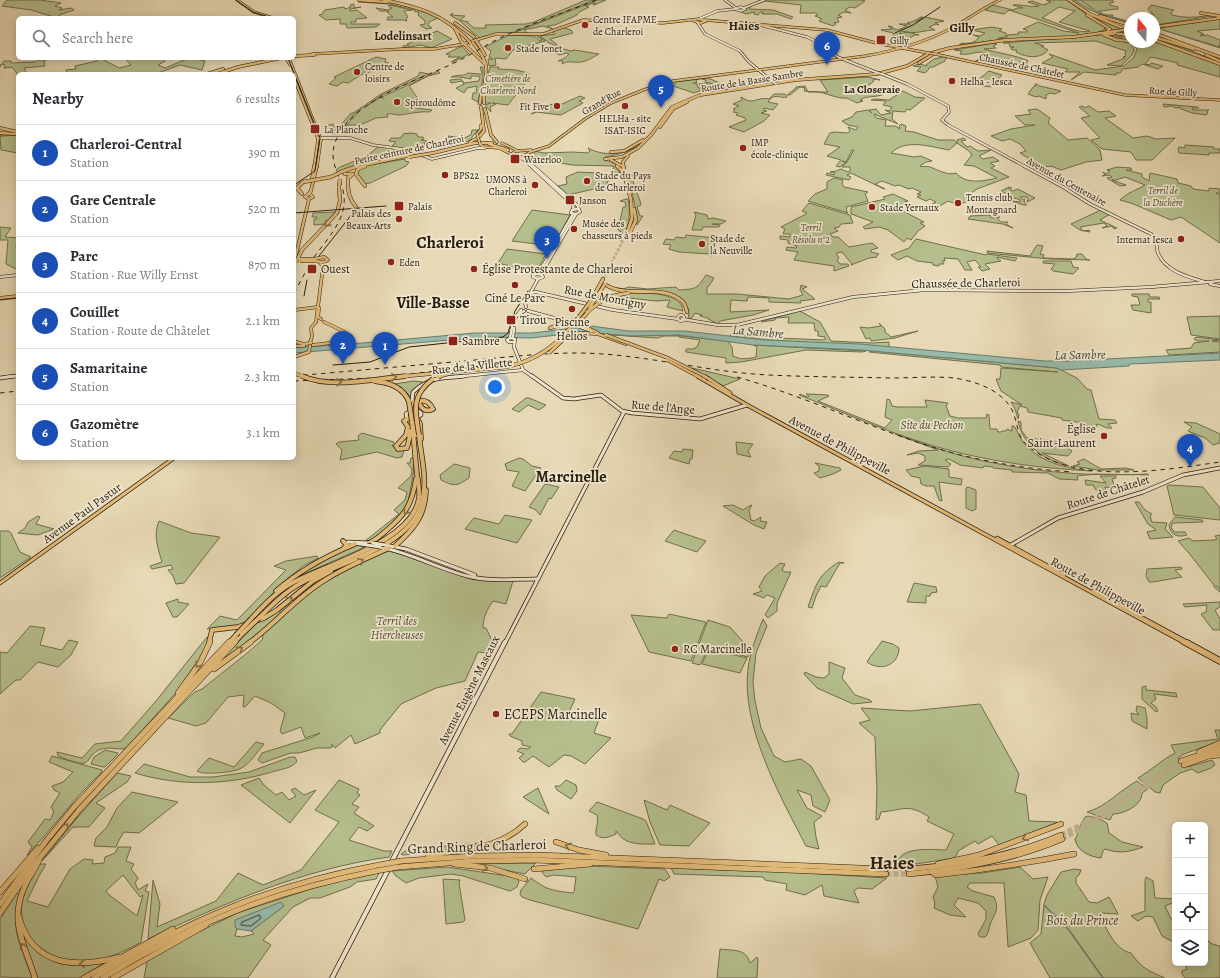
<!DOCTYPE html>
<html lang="en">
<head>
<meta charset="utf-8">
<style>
  :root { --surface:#fff; --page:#f7f7f7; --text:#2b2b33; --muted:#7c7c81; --line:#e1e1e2; --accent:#8f2418 }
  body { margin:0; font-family:Alegreya,serif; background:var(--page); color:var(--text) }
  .controls { position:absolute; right:12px; bottom:12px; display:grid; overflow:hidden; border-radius:6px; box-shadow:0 2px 10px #0003 }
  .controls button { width:36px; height:36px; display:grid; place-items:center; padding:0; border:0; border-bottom:1px solid var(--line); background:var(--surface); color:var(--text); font:20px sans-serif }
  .compass { position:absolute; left:1124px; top:12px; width:36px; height:36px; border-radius:50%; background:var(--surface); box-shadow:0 2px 10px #0003; rotate:341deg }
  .you { position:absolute; left:495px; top:387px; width:14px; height:14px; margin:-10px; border:3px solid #fff; border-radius:50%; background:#1a73e8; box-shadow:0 0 0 6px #1a73e833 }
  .badge { display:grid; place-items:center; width:26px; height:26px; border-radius:50%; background:var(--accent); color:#fff; font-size:13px; font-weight:700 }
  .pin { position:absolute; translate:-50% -33px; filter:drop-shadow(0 1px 2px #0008) }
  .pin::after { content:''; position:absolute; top:21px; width:14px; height:12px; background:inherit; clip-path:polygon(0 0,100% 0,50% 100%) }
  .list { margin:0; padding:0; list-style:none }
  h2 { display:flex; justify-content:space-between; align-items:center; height:52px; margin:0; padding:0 16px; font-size:17px }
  h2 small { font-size:13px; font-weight:400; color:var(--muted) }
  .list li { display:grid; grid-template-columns:26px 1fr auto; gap:12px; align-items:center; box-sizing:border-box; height:56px; padding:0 16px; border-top:1px solid var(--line) }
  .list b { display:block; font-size:15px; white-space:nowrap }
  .list p { margin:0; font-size:13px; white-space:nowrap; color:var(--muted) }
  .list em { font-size:13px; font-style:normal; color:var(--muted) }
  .icon { flex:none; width:22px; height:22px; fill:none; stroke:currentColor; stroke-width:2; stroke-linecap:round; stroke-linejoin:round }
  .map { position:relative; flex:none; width:1220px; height:978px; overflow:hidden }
  .search { position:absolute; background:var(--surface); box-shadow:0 2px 10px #0003; left:16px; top:16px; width:280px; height:44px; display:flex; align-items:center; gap:10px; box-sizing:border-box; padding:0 14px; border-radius:6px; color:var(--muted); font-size:15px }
  .panel { position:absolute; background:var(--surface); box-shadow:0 2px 10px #0003; left:16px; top:72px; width:280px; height:388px; border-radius:6px }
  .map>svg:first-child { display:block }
  .green { fill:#b5bf8d; stroke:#706e4d; fill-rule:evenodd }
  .water { fill:#97baaa; stroke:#6b7b6b }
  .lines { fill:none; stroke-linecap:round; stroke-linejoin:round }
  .shore { stroke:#606b5c; stroke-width:1.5 }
  .stream-far1 { stroke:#6b7b6b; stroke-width:1 }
  .stream { stroke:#6b7b6b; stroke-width:1.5 }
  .highway-tunnel-far2 { stroke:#c1b393; stroke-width:2.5; stroke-dasharray:2.5 1.5; stroke-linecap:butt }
  .highway-tunnel-far1 { stroke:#c1b393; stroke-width:3; stroke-dasharray:3 1.5; stroke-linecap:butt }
  .highway-tunnel { stroke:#c1b393; stroke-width:5; stroke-dasharray:5 2.5; stroke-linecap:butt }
  .secondary-far3-casing { stroke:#2a1c0d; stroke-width:3 }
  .secondary-far2-casing { stroke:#2a1c0d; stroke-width:3.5 }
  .secondary-far1-casing { stroke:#2a1c0d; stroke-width:4.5 }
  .secondary-casing { stroke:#2a1c0d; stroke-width:5.5 }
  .primary-far3-casing { stroke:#2a1c0d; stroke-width:3 }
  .primary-far2-casing { stroke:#2a1c0d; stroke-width:3.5 }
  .primary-far1-casing { stroke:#2a1c0d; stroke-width:4.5 }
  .primary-casing { stroke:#2a1c0d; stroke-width:5.5 }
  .highway-far3-casing { stroke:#2a1c0d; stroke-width:3.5 }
  .highway-far2-casing { stroke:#2a1c0d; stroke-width:4 }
  .highway-far1-casing { stroke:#2a1c0d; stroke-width:5.5 }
  .highway-casing { stroke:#2a1c0d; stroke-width:6 }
  .secondary-far3 { stroke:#efe6cf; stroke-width:2 }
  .secondary-far2 { stroke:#efe6cf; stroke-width:2.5 }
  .secondary-far1 { stroke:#efe6cf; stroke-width:3 }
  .secondary { stroke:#efe6cf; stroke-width:4 }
  .primary-far3 { stroke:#e4bc7a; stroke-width:2 }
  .primary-far2 { stroke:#e4bc7a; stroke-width:2.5 }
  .primary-far1 { stroke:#e4bc7a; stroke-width:3 }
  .primary { stroke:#e4bc7a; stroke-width:4 }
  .highway-far3 { stroke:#e4bc7a; stroke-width:2.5 }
  .highway-far2 { stroke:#e4bc7a; stroke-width:3 }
  .highway-far1 { stroke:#e4bc7a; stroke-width:4 }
  .highway { stroke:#e4bc7a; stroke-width:5 }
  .tram { stroke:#2a1c0d; stroke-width:1 }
  .rail { stroke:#2a1c0d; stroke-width:1; stroke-dasharray:4.5 4.5; stroke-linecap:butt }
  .secondary-bridge-far2-casing { stroke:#2a1c0d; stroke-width:3; stroke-linecap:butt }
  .secondary-bridge-far1-casing { stroke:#2a1c0d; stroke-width:3.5; stroke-linecap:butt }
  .secondary-bridge-casing { stroke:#2a1c0d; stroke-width:4.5; stroke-linecap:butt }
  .primary-bridge-far2-casing { stroke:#2a1c0d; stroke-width:3; stroke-linecap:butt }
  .primary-bridge-far1-casing { stroke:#2a1c0d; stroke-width:3.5; stroke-linecap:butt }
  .primary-bridge-casing { stroke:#2a1c0d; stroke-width:4.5; stroke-linecap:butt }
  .highway-bridge-far3-casing { stroke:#2a1c0d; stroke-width:3.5; stroke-linecap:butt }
  .highway-bridge-far2-casing { stroke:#2a1c0d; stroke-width:4; stroke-linecap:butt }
  .highway-bridge-far1-casing { stroke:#2a1c0d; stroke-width:5.5; stroke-linecap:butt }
  .highway-bridge-casing { stroke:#2a1c0d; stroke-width:6; stroke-linecap:butt }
  .secondary-bridge-far2 { stroke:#efe6cf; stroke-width:2 }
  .secondary-bridge-far1 { stroke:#efe6cf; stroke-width:2.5 }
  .secondary-bridge { stroke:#efe6cf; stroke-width:3 }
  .primary-bridge-far2 { stroke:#e4bc7a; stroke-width:2 }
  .primary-bridge-far1 { stroke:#e4bc7a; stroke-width:2.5 }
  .primary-bridge { stroke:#e4bc7a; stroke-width:3 }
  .highway-bridge-far3 { stroke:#e4bc7a; stroke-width:2.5 }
  .highway-bridge-far2 { stroke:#e4bc7a; stroke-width:3 }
  .highway-bridge-far1 { stroke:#e4bc7a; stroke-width:4 }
  .highway-bridge { stroke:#e4bc7a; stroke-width:5 }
  .oneway { stroke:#876c44 }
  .poi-dot { fill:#8f2418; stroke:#efe6cf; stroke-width:1.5 }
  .labels { text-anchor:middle; stroke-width:3.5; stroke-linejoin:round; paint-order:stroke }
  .far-poi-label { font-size:10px; fill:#2a1c0d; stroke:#efe6cf; text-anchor:start }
  .far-street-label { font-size:10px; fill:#2a1c0d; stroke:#efe6cf }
  .far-park-label { font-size:10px; font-style:italic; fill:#544d33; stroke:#efe6cf }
  .far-neighbourhood-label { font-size:11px; font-weight:bold; fill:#2a1c0d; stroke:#efe6cf }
  .far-quarter-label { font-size:12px; font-weight:bold; fill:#2a1c0d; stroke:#efe6cf }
  .poi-label { font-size:12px; fill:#2a1c0d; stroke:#efe6cf; text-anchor:start }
  .street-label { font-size:12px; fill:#2a1c0d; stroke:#efe6cf }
  .park-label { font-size:12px; font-style:italic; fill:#544d33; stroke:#efe6cf }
  .far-district-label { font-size:13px; font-weight:bold; fill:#2a1c0d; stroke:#efe6cf }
  .water-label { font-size:13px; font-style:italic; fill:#4b4b3c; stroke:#efe6cf }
  .near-poi-label { font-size:14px; fill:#2a1c0d; stroke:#efe6cf; text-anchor:start }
  .near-street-label { font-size:14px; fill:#2a1c0d; stroke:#efe6cf }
  .near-park-label { font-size:14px; font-style:italic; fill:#544d33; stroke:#efe6cf }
  .district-label { font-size:16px; font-weight:bold; fill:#2a1c0d; stroke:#efe6cf }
  .far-town-label { font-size:17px; font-weight:bold; fill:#2a1c0d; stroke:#efe6cf }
  .near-district-label { font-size:19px; font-weight:bold; fill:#2a1c0d; stroke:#efe6cf }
</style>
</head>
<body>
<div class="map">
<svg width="1220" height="978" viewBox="0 0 1220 978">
  <rect width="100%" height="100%" fill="#e7d9b5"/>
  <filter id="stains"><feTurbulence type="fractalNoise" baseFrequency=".005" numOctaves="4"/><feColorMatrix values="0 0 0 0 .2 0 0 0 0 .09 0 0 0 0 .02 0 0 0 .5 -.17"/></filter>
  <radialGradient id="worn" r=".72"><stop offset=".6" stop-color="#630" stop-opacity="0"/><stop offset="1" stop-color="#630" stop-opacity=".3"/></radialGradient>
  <!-- green -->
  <g class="green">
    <path d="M 7,0 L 40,0 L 61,3 L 55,6 L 62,8 L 59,10 L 71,8 L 74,10 L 59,15 L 59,17 L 66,18 L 57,18 L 31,10 L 2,6 Z"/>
    <path d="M 361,0 C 391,0 412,8 440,17 L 429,22 L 428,25 L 432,28 L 426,29 L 420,25 L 425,24 L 425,21 L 418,15 L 419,12 L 415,12 L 414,10 L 389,4 L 358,2 Z"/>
    <path d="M 586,0 L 594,0 L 509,34 L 494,34 L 479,38 L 460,21 L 450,15 L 453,13 L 451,15 L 465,16 L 460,20 L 468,22 L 468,23 L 474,28 L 486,28 L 485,25 L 526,24 L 534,22 Z"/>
    <path d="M 598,0 L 606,0 L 594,5 L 593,5 L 596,3 L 594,3 L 585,6 L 589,7 L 579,12 L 577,15 L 555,25 L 547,26 L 553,29 L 543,26 L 524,30 L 529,34 L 511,34 Z"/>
    <path d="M 761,0 L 862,0 L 865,1 L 855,8 L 850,7 L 845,10 L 851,13 L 844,12 L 838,15 L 842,17 L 837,18 L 839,22 L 834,23 L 836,24 L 833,26 L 819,21 L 822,19 L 815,16 L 818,15 L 816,13 L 800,13 L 801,5 L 765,1 L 751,6 L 749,9 L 773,10 L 793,17 L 791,19 L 777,14 L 762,14 L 763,12 L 760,12 L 758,15 L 754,14 L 755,12 L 746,14 L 741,12 L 746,10 L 747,9 L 745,7 Z"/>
    <path d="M 1046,0 L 1067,0 L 1094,20 L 1088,15 L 1120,29 L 1108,30 L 1101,32 L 1106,28 L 1104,26 L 1105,29 C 1089,40 1029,38 1007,39 L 1007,35 L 1019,34 L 1018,32 L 1027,32 L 1027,30 L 1023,29 L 1038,22 L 1064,31 L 1079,33 L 1009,10 L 1004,14 L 985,10 L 993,5 L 1013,10 L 1017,8 L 1023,8 L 1013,5 C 1022,4 1031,8 1039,6 L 1028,2 L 1032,1 L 1043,5 L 1051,2 ZM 1059,7 L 1075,11 L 1059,22 L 1090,31 C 1079,35 1051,20 1042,18 Z"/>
    <path d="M 1074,0 L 1112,0 L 1114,2 L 1110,3 L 1110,5 L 1118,7 L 1118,9 C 1111,9 1105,11 1099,11 L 1104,15 L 1113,15 L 1112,17 L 1127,21 L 1128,24 C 1108,18 1091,12 1074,0 Z"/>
    <path d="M 354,4 L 354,8 L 361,7 L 350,9 L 350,11 L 357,10 L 367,18 L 356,19 L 356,22 L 351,22 L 351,24 L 380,24 L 376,27 L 347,28 L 346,24 L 340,24 L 340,19 L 326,20 L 319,15 L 323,14 L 323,12 L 325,10 L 344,7 L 345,9 L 351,7 L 350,5 Z"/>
    <path d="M 390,5 L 412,10 L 404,11 L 408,17 L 406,19 L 407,21 L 404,20 L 387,20 L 388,17 L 393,17 L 387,12 L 389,11 L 380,11 L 376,8 L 388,10 L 392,8 L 388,6 Z"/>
    <path d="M 1151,5 L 1174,10 L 1171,13 L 1172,15 C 1185,18 1196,18 1210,15 L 1212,16 L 1155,25 L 1153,18 L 1154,15 L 1145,14 L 1153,14 L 1148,9 Z"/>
    <path d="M 921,17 L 923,17 L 916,22 L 925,17 L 944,21 L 935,23 L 939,25 L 936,24 L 929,27 L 935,30 C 923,30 916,35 902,31 L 899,34 L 907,32 L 919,35 L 915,35 L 902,42 L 891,42 L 893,39 L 898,40 L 899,37 L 892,36 L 894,34 L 893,33 L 881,30 L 892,29 L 888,26 L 893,27 L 892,28 L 898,30 L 907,26 L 899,24 L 910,24 L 907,23 L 914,21 Z"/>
    <path d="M 1220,19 L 1220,29 L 1197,31 L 1204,34 L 1200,35 L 1201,36 L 1207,35 L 1220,40 L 1220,48 L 1163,30 L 1160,28 Z"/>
    <path d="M 562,27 L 571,30 L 573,33 L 550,39 L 560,47 L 549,43 L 540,36 L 555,34 L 552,32 Z"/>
    <path d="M 992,27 L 1002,29 L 999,31 L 1006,33 L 1006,37 L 998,38 L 1005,39 L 959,45 L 962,43 C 969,44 975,43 979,37 L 973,35 L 980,36 L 985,33 L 972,30 Z"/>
    <path d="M 437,31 L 452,39 L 431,48 L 421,45 L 403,48 L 403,46 L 409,45 L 407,44 L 417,40 L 419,42 L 425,40 L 423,39 L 431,36 L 430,34 Z"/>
    <path d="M 1119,32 L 1130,33 L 1130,42 L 1154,42 L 1169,46 L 1154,39 L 1184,48 L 1220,62 L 1220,77 L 1177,65 L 1178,63 L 1151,57 L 1145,64 L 1150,65 L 1151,63 L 1163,66 L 1158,69 L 1142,64 L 1138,67 L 1123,69 L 1120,73 L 1116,73 L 1116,75 L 1084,72 L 1071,80 L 1080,72 L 1065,72 L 1068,69 L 1042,63 L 1053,57 L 1049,54 L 1095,70 L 1124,66 L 1134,57 L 1137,49 L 1133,45 L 1121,38 L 1122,35 L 1119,37 L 1115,35 Z"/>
    <path d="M 1094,34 C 1106,34 1131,36 1134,50 L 1132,55 L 1121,66 L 1107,65 L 1125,58 L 1123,57 L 1126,56 L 1125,54 L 1126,51 L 1096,41 L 1035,43 L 1044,46 L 1041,46 L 1048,50 C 1041,59 1026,58 1016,52 L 1017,50 L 1012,50 L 1011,48 L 1014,47 L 1010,47 L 1009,43 L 1003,43 L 1100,35 Z"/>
    <path d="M 509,35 L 534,36 L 540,41 L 542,40 L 537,36 L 538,36 L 545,41 L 513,50 L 506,59 L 495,58 L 496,65 L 489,66 L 488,59 L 493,59 L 489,57 L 491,51 L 485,47 Z"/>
    <path d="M 995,43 L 997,44 L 993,46 L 996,48 L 984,49 C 994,52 1023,57 1028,61 L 1023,67 L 1005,66 L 1006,63 L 994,60 L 985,65 L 981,64 L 987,59 L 984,58 L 974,62 L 987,54 C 977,49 971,56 960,54 L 962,51 L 954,50 Z"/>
    <path d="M 462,46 L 469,54 L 453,62 L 451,62 L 460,57 L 448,57 L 450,55 L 446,54 Z"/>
    <path d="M 556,48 L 560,50 L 556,52 L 564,49 L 571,51 L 574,50 L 599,54 C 593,57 588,61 581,62 C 574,63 568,60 562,64 L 563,61 L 558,61 L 565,58 L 569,54 L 566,53 L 560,55 L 548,50 Z"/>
    <path d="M 376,57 L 386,59 L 385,62 L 389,63 L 372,70 L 368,73 L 364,73 L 348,83 L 343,82 L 337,86 L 329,84 L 336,78 L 334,77 Z"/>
    <path d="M 943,57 L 947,58 L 945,60 L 945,61 L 933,67 L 930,67 L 928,69 L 929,69 L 925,73 L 917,71 L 921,67 L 913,66 L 919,64 L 927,66 L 926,65 L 934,59 Z"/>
    <path d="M 97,58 L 104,58 L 104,60 L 119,68 L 131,65 L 125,58 L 162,58 L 165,61 L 158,65 L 165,68 C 184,61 185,56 205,61 L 202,70 L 180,65 L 158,73 L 150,73 L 151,74 L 59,74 L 67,73 L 66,70 L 76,69 L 75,66 L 97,61 Z"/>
    <path d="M 38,60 L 46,60 L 44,62 L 45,66 L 24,68 L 27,74 L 18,75 L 12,67 L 4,68 L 5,65 L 2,64 L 0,67 L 0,65 L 2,64 L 4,61 L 11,61 L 11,63 L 35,62 Z"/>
    <path d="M 480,67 L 483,67 L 483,78 L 478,102 L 472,99 L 473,93 L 476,93 L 477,86 L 467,88 L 464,93 L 456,88 L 464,84 L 462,81 L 451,83 L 450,80 L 461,79 L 464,83 L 479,81 L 480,77 L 477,76 L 471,76 L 471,79 L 460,77 L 451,77 C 457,74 462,77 468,73 L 480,74 L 480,75 L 482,73 Z"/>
    <path d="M 490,67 L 499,67 L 498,69 L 516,70 L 528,73 L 529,75 L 526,82 L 508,105 L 492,103 L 496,104 L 490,107 L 491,112 L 485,105 L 491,103 L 484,103 L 485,84 Z"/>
    <path d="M 438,71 L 440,73 L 428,76 L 409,86 L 419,100 L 409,103 L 416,108 L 432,110 L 430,112 C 420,111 409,114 399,115 C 394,115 392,113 387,114 L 388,117 L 376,118 L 360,125 L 349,125 L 343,129 L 362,108 L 352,116 L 337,135 L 336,134 L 326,133 L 327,132 L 337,131 L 325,129 L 325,126 L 333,124 L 334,127 L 339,127 L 350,114 L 355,112 L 381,94 L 418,76 L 420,72 L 428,74 L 382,95 L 365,107 L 381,97 L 383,99 L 382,97 Z"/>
    <path d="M 989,71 L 1002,75 L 991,87 L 982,86 L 978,80 Z"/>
    <path d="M 868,77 L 880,80 L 873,79 L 874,81 L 869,85 L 863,86 L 860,89 L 866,90 L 865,92 L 884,94 C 876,98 867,95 860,100 L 863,101 L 857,103 L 847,98 C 839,99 831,95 823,93 C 818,91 810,92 804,91 L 805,88 L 800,87 L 790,95 L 787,95 L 796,88 L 796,87 L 805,86 L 808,92 L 828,92 L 820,80 Z"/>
    <path d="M 708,78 L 720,83 L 694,93 L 673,86 L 676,82 L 700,79 L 696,80 L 697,83 L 693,83 L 697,84 L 698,88 L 701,88 L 699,84 L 704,83 L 713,85 L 713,84 L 705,82 L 706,80 L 701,79 Z"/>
    <path d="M 1035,84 L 1036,84 L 1040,86 L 1061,91 L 1055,94 L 1050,93 L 1046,95 L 1046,99 L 1039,96 L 1036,97 L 1028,94 L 1034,86 L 1036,86 Z"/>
    <path d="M 903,91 L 915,97 L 925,98 L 910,110 L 907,109 L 905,112 L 893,111 L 892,119 L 898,124 L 874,114 L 876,118 L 886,120 L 885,126 L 895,126 L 900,129 L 899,126 L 901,124 L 906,126 L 905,131 L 914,132 L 938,140 L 954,140 L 957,143 L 949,150 C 931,147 906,138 891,153 L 914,157 L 921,156 L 932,161 L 926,162 L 920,166 C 924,167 927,166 930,167 C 938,170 948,176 956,173 C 967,185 983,181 997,178 L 974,166 L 964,165 L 972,155 L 969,151 L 957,143 L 957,140 L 964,138 L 966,140 L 961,141 L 967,147 L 970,146 L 978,151 L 991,150 L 979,156 L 983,159 L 993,157 L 999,161 L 990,163 L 995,166 L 991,168 L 1009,177 L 977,189 L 967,196 L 972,199 L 959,205 L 948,201 L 933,210 L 930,209 L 934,205 L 932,204 L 936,202 L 930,199 L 926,201 L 917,197 L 921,195 L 917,194 L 921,192 L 912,188 L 909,189 L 899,185 L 895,186 L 882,181 L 875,184 L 885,189 L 884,189 L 851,173 L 847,175 L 851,177 L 849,180 L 826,175 L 827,173 L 834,175 L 835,173 L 830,172 L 836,171 L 841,169 L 848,172 L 850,171 L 850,167 L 842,167 L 847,162 L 854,150 L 852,150 L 846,162 L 842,161 L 846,163 L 840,167 L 836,166 L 841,160 L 827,156 L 840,147 L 824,144 L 830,133 L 834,132 L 848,133 L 850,131 L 848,127 L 856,130 L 858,127 L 848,125 L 842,121 L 852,117 L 856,112 L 868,110 L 872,113 L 869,110 L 876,109 L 881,115 L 891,113 L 885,110 L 890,111 L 892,107 L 883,105 L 886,101 L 871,100 L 875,99 L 889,100 Z"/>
    <path d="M 774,94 L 785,94 L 787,97 C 779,99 775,92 768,102 L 778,104 L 773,110 L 764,108 L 763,110 L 767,111 L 761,113 L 770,115 L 764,121 L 744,132 L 729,127 L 746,120 L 745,118 L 736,115 L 738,113 L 733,112 L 735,110 L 733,109 L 739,106 L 733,104 L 742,100 L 741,97 C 744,98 746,101 750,101 C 757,101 761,97 769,99 Z"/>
    <path d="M 580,96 L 585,98 L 579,101 L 583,103 L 561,115 L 536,112 L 531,114 L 536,112 L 532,110 L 537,105 L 562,104 Z"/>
    <path d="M 1163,104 L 1197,107 L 1199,108 L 1192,108 L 1193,110 L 1209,110 L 1207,112 L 1208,113 L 1206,115 L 1192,113 L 1179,108 L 1180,107 L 1176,108 L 1172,106 L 1164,107 Z"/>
    <path d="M 1083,106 L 1084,108 L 1089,106 L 1098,112 L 1109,111 L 1116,116 L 1105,118 L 1133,138 L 1147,136 L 1156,139 L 1175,138 L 1152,160 L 1136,160 L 1131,152 L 1102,149 L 1091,140 L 1100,138 L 1081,118 L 1090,116 L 1079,107 Z"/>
    <path d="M 1037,109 L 1050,118 L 1048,123 L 1068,140 L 1087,138 L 1100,150 L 1102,160 L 1086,162 L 1061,170 L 1051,166 L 1035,169 L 1032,167 L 1034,166 L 1028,163 L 1033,161 L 1020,153 L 1026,151 L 1020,144 L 1010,139 L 1002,141 L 991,136 L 1011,129 L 1035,125 L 1025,125 L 1015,116 L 1031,114 L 1028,110 Z"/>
    <path d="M 472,130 L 478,130 L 469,141 L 440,148 L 443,143 L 457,141 L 457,138 L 448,138 L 448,136 L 464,138 L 471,135 Z"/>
    <path d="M 0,133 L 18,135 L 18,153 L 1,150 L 0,136 L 18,135 L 0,136 Z"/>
    <path d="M 411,133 L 417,134 L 418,137 L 423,137 L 424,139 L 421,140 L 427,141 L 424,144 L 430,148 L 420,147 L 412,150 L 391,147 L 396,142 L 389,141 L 391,138 L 401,138 L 403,134 Z"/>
    <path d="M 646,139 C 634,151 621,154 605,157 L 605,160 L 621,166 L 623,169 L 619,166 L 616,167 L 621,173 L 612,172 L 614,166 L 572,165 L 545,160 L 535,160 L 532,163 L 530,161 L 535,158 L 555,158 L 536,157 L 534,151 L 544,153 L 572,152 L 588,153 L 590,151 L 588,148 C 601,155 618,156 633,148 C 638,146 641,142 646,139 Z"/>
    <path d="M 1185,145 L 1214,147 L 1214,149 L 1220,149 L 1220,153 L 1209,153 L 1209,155 L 1179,153 L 1178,149 L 1179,147 L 1185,148 Z"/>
    <path d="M 379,146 L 403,149 L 398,155 L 414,154 L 364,163 L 338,173 L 336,170 L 340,167 L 367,156 Z"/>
    <path d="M 405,159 L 405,161 L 409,162 L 406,166 L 370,183 L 364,184 L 358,177 L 357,172 L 363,167 L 369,165 Z"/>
    <path d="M 1117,167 L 1131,168 L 1132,170 L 1126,170 L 1142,174 L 1142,177 L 1149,181 L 1150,173 L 1177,179 L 1178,183 L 1191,186 L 1193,189 L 1209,191 L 1209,188 L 1220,189 L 1220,193 L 1216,193 L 1220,195 L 1220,243 L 1181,217 L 1171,220 L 1131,203 L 1120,200 C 1126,193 1139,189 1145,185 L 1125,177 L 1116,180 L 1112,180 L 1126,185 L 1120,186 L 1107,178 L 1112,177 L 1109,175 L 1102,176 L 1105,175 L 1103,172 L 1106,174 L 1110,171 L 1107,170 Z"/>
    <path d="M 578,172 L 599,173 L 609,177 L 605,191 L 602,192 L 594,189 L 568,195 L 558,186 L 567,184 L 566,177 Z"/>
    <path d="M 628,174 L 633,175 C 632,186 639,194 641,205 L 637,207 L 640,216 L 643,216 L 637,225 L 637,215 Z"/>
    <path d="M 834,178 L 843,180 L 842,184 L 844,187 L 868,192 L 865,194 L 868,201 L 846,207 L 847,209 L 846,210 L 848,213 L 808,201 L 815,194 L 827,189 L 827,182 Z"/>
    <path d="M 1008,187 L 1012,188 L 1010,190 L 1012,191 L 1018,189 L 1035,198 L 1027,202 L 1028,199 L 1027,197 L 1020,197 L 1023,200 L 1025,199 L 1024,202 L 1027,205 L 1023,205 L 1012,201 L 1020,202 L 1020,200 C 1015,197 1011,199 1006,196 L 1009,195 L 1001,191 L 1007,188 L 1009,189 Z"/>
    <path d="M 893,194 L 908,201 L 904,202 L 907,204 L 899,206 L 903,209 L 901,210 L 924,222 L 920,223 L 925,226 L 918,231 L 911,240 L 907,238 L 904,242 L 888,230 L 879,227 L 865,229 L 863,227 L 873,222 L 851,214 L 851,207 L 885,199 L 883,197 Z"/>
    <path d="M 626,199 L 628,199 C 631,214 629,230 621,241 L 617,238 L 622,236 L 623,233 L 618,230 L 623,207 L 626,207 L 625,202 L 620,201 Z"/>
    <path d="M 809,203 L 850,215 L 853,223 L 841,224 L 839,227 L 834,228 L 838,231 L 830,234 L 833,237 L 838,237 L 849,247 L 872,243 L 878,248 L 871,250 L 871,252 L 879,254 L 876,256 L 877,257 L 869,258 L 851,265 L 852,264 L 842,252 L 836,253 L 839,258 L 837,260 L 840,264 L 848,264 L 849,266 L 834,271 L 834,266 L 794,260 L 798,252 L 786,250 L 787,247 L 796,248 L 797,246 L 788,243 L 788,240 L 780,239 L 780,236 L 790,237 L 790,234 L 783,234 L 785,229 L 781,227 L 806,214 L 807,213 L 802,211 Z"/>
    <path d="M 532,210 L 570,215 L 553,246 L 512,241 Z"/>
    <path d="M 1101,210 L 1110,214 L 1100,220 L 1117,228 L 1114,229 L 1112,226 L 1102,228 L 1107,226 L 1104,223 L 1080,227 L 1083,231 L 1089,230 L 1090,232 L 1080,230 L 1071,224 Z"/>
    <path d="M 335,212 L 325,224 L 314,225 L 314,219 L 317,219 L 317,217 L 312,217 L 313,213 Z"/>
    <path d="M 694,212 L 707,215 L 708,219 L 713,218 L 726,221 L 721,224 L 712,224 L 720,225 L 719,227 L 703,227 L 702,230 L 692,230 L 696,215 Z"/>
    <path d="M 990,215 L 991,218 L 1000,217 L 997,218 L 1001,222 L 1008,222 L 1006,224 L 1013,228 L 1003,224 L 968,219 L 970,216 Z"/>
    <path d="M 0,227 L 11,228 L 5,237 L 18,238 L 16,247 L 18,247 L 18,270 L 6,264 L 8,240 L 0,240 Z"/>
    <path d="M 686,235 L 716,238 L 712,256 L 709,255 L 709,254 L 679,252 L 669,249 L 671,245 L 663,244 L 666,239 L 674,240 L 676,237 L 685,238 Z"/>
    <path d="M 916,239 L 986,255 L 987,254 L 1017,258 L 1015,261 L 997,257 L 997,258 L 1001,261 L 985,264 L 990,269 L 982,271 L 978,267 L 981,267 L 975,260 L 967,262 L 972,270 L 965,270 L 958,259 L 944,258 L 945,261 L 942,261 L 944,264 L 939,264 L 939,266 L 933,265 L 933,263 L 917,261 L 907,256 L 898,260 L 891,255 L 909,248 Z"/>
    <path d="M 1037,245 L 1043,246 L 1040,254 L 1044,255 L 1043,258 L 1074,259 L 1074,258 L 1076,258 L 1077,254 L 1082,254 L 1086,259 L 1090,260 L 1050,259 L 987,253 L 987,251 L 1030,256 Z"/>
    <path d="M 507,249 L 546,254 L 536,272 L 533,272 L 498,263 Z"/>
    <path d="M 1043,261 L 1071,261 L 1073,267 L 1079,268 L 1073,274 L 1053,271 L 1051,269 L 1055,264 L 1043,263 Z"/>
    <path d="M 706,275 L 714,278 L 709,286 L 707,287 L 707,294 L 737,294 L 789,299 L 803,295 L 800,290 L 801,285 L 807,287 L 802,289 L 815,299 L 800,301 L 801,303 L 769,302 L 769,298 L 748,297 L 747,301 L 731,300 L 730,312 L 769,310 L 753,315 L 720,321 L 718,324 L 708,319 L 708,318 L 700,316 L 702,315 L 695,313 L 691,319 L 688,319 C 697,288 634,291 615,290 L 619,288 L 623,289 L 629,287 L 648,289 L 676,287 L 679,290 C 696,289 697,289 706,275 Z"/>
    <path d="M 632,293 C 645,293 682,292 683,311 L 667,307 L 670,300 L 656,301 L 611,296 Z"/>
    <path d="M 1132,294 L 1149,294 L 1150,297 L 1159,297 L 1160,299 L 1148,299 L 1148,302 L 1151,302 L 1151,313 L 1133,310 L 1131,305 L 1140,305 L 1138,297 L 1132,296 Z"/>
    <path d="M 800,311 L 820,322 L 831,341 L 872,343 L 889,342 L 889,347 L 765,340 L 730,336 L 732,333 L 754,337 L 825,340 L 825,337 L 818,336 L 818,331 L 815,331 L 814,323 L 788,323 L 789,317 L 776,318 L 775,320 L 761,322 L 763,321 Z"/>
    <path d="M 1220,316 L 1220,339 L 1191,335 L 1187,317 Z"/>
    <path d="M 879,323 L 885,329 L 885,332 L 891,337 L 918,331 L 895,338 L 871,341 L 870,338 L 866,339 L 860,327 L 868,328 L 881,326 Z"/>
    <path d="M 663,334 L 728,341 L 732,347 L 733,356 C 741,360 747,359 756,357 L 757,347 L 753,345 L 866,351 L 862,352 L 806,350 L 741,362 L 726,363 L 726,358 L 686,352 L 686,349 L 693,349 L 697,347 L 700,340 L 679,337 L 679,336 L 664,336 L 657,338 L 613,335 L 632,336 Z"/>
    <path d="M 1196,337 L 1220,340 L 1212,341 L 1220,342 L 1220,352 L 1169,355 L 1166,350 L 1191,348 L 1194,343 L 1209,341 L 1198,341 L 1194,339 Z"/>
    <path d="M 872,351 L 1057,368 L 1077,378 L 1087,389 L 1091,390 C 1094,400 1096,409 1099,419 L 1115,420 L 1117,423 L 1108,424 L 1112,428 C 1105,429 1103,425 1096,424 L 1097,427 L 1086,426 L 1085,423 L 1062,420 L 1062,418 L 1028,412 L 1027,408 L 1020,406 L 1017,412 L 1019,414 L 1018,419 L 1015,409 L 1011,402 L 1022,405 L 1001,391 L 996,379 L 1000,379 L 1001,368 L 1058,372 L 1001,367 L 1000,365 L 869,352 Z"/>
    <path d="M 692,368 L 740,379 L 723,386 Z"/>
    <path d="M 414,381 L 423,382 L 413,391 L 411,397 L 405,391 L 394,384 Z"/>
    <path d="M 800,394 L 807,397 L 809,396 L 806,394 L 809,394 L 828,395 L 829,396 L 818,401 L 885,428 L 892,420 L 885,417 L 887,399 L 890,400 L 892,406 L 898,407 L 927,407 L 925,400 L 948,403 L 946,406 L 950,416 L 958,418 L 986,418 L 987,414 L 989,415 L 990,429 L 997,429 L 998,432 L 1001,432 L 1002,431 L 1006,431 L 1007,429 L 1012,431 L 1012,426 L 1014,426 C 1018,431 1019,437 1023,442 C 1039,462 1067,469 1092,471 C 1034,468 977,460 921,442 C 880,429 840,411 799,395 Z"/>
    <path d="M 526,398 L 529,398 L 546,405 L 539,410 L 528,405 L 519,412 L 512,409 Z"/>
    <path d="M 1018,421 L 1021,422 L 1021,430 L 1027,438 L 1055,441 L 1072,451 L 1068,456 L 1042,453 L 1069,466 C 1045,461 1023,446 1018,421 Z"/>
    <path d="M 1184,422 L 1196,423 L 1220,434 L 1220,443 L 1213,445 L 1205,438 L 1190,432 L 1188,431 L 1192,427 Z"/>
    <path d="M 362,433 L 394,442 L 392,446 L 404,450 L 402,457 L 397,458 L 377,452 L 340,460 L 342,450 L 336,444 L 339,442 L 359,440 L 358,436 Z"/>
    <path d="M 895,434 C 916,441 937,449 959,455 C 1020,471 1084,477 1147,474 L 1149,475 L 1096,474 L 1077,476 L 1078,480 L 1059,479 L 1048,473 L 1012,472 L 1012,470 L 993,468 L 993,467 L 984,466 L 983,468 L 960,465 L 949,459 L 945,460 L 951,464 L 948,467 L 918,465 L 925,461 L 925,456 L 918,453 L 907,455 L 919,451 L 938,450 Z"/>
    <path d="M 736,442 L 753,444 L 748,451 L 751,457 L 737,454 Z"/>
    <path d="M 683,449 L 693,450 L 692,459 L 690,459 L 689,464 L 669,458 L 674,451 L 682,452 Z"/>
    <path d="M 411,458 L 414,458 L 413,476 L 407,507 L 397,520 L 372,540 L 365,541 L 399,514 L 394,510 L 405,500 L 407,492 L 398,488 L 411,476 L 412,469 L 407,463 L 410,463 Z"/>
    <path d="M 519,458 L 523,459 L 532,466 L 541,468 L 525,491 L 512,486 L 519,472 L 507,470 L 505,464 Z"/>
    <path d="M 1084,459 L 1101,469 L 1126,468 L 1134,470 L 1098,470 L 1073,466 L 1080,464 L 1077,462 Z"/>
    <path d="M 815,463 L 840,468 L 841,470 L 833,474 L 820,478 L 814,473 L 819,471 L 819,466 Z"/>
    <path d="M 454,464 L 470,468 L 469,478 C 457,486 455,487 441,480 L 440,475 Z"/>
    <path d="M 925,466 L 949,469 L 949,477 L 962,479 L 961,485 L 939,482 L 942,501 L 939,500 L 934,486 L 926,486 L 921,484 L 920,478 L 911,476 L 906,470 Z"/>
    <path d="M 1100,476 L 1116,476 L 1116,478 L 1112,479 L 1115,488 L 1105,487 L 1106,493 L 1096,490 L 1093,485 L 1086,485 L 1085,480 L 1106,483 Z"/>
    <path d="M 545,484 L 559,487 L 551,499 L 549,498 L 540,515 L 536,510 L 529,507 Z"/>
    <path d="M 1169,485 L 1203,487 L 1220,508 L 1220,520 L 1174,515 L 1167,486 Z"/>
    <path d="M 968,487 L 976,490 L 976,509 L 972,511 L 966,508 L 966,488 Z"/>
    <path d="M 1135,502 L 1139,502 L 1145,510 L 1152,514 L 1150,516 L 1152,522 L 1167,523 L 1165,529 L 1173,537 L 1150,539 L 1147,532 L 1156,530 L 1148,524 Z"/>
    <path d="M 733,505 L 743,510 L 749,506 L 752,505 L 749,510 L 751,520 L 754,521 L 761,517 L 760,521 L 767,522 L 764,529 L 754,525 L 723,506 Z"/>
    <path d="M 505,515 L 532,520 L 517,543 L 465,529 L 474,518 L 499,524 Z"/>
    <path d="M 38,516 L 40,517 L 36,524 L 54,529 L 38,535 L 18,533 L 25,528 L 28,522 Z"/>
    <path d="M 1175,517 L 1202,520 L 1203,522 L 1173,523 L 1171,527 L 1174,532 L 1185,532 L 1187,535 C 1178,538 1170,535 1169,525 Z"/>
    <path d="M 159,521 L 191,533 L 220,537 L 184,583 L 176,584 L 173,576 L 168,570 L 173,569 L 171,565 L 152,569 L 150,566 L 162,562 C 158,549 153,534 159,521 Z"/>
    <path d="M 674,530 L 706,541 L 697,552 L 665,541 Z"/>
    <path d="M 0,531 L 9,531 L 11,533 L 20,552 L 31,557 L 0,578 Z"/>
    <path d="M 1220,535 L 1220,592 L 1214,587 L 1214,585 L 1188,552 L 1178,541 L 1189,538 L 1193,541 L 1214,540 L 1217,539 L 1215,536 Z"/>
    <path d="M 355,545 L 365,547 L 295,578 L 285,585 L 298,573 Z"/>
    <path d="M 378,548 L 384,549 L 323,580 L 263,631 L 217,664 L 257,623 L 267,619 L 314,582 Z"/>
    <path d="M 389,548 L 467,576 L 513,581 L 506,604 L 493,601 C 487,609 483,618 483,628 L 486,628 L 493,642 L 487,653 L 478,652 L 465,681 L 436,688 L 401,704 L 380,730 L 380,733 L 355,744 L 351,735 L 335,748 L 332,744 L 332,747 L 330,748 L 317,748 L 299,753 L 291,753 L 262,763 L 258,760 L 262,753 L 313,737 L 320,733 L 305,738 L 301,727 L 282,734 L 280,731 L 285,713 L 271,703 L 255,696 L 245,707 L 243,707 L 244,695 L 228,697 L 206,723 L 196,726 L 168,718 L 195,692 L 202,689 L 246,654 L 262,640 L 264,632 L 296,602 L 325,580 Z"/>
    <path d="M 317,556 L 318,558 L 303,566 L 286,580 L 242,625 L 207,629 L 220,616 L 237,620 L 286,570 L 274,566 L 286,561 Z"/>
    <path d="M 839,562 L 844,563 L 840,563 L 826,587 L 821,586 L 816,596 L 812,608 L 808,607 C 816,584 818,575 839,562 Z"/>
    <path d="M 780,563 L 785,564 L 782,570 L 785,572 L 791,572 L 777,603 L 777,611 L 768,618 L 765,615 L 775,598 L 767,595 L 764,598 L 753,594 L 762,591 L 759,587 L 765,576 Z"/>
    <path d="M 1181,567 L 1182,569 L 1175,570 L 1182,577 L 1153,582 L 1149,582 L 1146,576 L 1147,569 Z"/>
    <path d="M 914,583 L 936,587 L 937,592 L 931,593 L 930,596 L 926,596 L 926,603 L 907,602 Z"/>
    <path d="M 178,599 L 178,602 L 189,604 L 177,617 L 173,617 L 166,603 Z"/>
    <path d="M 1220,602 L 1220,607 L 1215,610 L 1220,619 L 1220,630 L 1213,630 L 1201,614 L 1206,612 L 1207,605 L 1185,607 L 1183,604 Z"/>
    <path d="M 669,614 L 706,622 L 691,661 L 649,652 L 631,615 L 667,618 Z"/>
    <path d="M 763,619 L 767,626 L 756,653 L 753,682 L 755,701 L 761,728 L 774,756 L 785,762 L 801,759 L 811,766 L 830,800 L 825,812 L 813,806 L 811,795 L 797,790 L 807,808 L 822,816 L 814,822 L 816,837 L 819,849 L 806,846 C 780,796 741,726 748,669 C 750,652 757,634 763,619 Z"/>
    <path d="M 708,620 L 730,627 L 751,651 L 748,657 L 709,647 L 700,665 L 692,663 Z"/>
    <path d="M 30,626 L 45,628 L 40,645 L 62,650 L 69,640 L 78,642 L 71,655 L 58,667 L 38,662 L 20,680 L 16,680 L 0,694 L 0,652 L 7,653 Z"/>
    <path d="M 207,637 L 209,637 L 208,646 L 174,695 L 127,747 L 123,749 C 112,749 102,745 93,754 C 90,757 89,761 85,763 C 80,765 63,758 58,756 L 57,752 L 82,758 L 95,744 L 121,741 L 156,701 Z"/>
    <path d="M 882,641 L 893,644 L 899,648 C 899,665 881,672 867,662 C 871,654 878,648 882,641 Z"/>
    <path d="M 709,649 L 747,658 L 740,673 L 702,664 Z"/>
    <path d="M 829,662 L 845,668 L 842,678 L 855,695 L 870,700 L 872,702 L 853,704 L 817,688 L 804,674 L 805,672 L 816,677 L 824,678 L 829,674 Z"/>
    <path d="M 1146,686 L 1146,690 L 1176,693 L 1177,697 L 1154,694 L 1156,699 L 1151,703 L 1156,707 L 1158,711 L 1156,712 L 1142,699 L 1142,687 Z"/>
    <path d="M 541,692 L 575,699 L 569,712 L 577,715 L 599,719 L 594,733 L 611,738 L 585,764 L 571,756 L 564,755 L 549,767 L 533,756 L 525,762 L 523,762 L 519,758 L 524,754 L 517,751 L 520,748 L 528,749 L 531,747 L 522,745 L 522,741 L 510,736 L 509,734 L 512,734 Z"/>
    <path d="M 980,704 L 1019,774 L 1015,792 L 1026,795 L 1029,821 L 1057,822 L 1056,823 L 999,845 L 992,836 L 978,844 L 975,841 L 958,851 L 955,858 L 916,864 L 912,861 L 905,863 L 898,860 C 906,846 932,850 946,850 L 954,834 L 927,821 L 929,817 C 908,803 904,810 881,812 L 879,819 L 876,820 L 877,791 L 875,737 L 859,723 L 870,720 L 861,708 L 910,711 Z"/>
    <path d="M 1137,706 L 1145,708 L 1147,718 L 1147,729 L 1132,721 L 1131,713 L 1139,715 L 1136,711 Z"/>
    <path d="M 1215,730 L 1220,730 L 1220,741 L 1184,754 L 1178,758 L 1188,767 L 1212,760 L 1215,765 L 1211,768 L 1198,773 L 1192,769 L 1180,773 L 1163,785 L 1160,793 L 1155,792 L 1138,778 C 1152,770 1161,760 1175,753 L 1171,745 L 1218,739 Z"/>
    <path d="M 256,742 L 264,744 C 245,767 246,771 216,773 C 209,773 203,774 197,771 L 209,758 L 234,767 Z"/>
    <path d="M 105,750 L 118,753 L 117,755 L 105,767 L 103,767 L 91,764 L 94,757 Z"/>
    <path d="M 52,756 L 102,770 L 101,773 L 81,793 L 28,855 L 27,855 L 32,847 L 28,842 L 45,819 L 50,820 L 54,812 L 51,807 L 60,793 L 54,790 L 52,786 L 63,782 L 73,772 L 49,762 Z"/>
    <path d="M 290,757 L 295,757 L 297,761 C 293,768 282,769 275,771 C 231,785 180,787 135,773 L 144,764 L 190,777 L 213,777 L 249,772 Z"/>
    <path d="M 117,773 L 131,776 L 127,782 L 96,803 L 105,808 L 89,827 L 73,827 L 42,861 L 76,819 Z"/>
    <path d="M 259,778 L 264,785 L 276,795 L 282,792 L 289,800 L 296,796 L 291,790 L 295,788 L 304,795 L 316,790 L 290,823 L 241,785 Z"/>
    <path d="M 339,780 L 359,789 L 357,793 L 360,795 L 352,804 L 359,807 L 354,813 L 374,826 L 367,831 L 359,827 L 349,840 L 384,851 L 392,851 L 389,857 C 303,869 225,903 148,939 L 153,880 L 160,904 L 157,927 L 216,901 L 238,873 L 263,885 L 301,870 L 339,822 L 315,810 Z"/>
    <path d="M 566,780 L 576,785 L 577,791 L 571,799 L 557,790 L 555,786 L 560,786 Z"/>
    <path d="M 1137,781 L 1148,789 L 1142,793 C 1142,806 1123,814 1113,814 L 1110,820 L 1087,812 C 1106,807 1120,790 1137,781 Z"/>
    <path d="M 538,788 L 549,814 L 523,797 Z"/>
    <path d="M 132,792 L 178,802 L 139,833 L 124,832 L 119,840 L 116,847 L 94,846 L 96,838 L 107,827 L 117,808 Z"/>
    <path d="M 644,800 L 667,810 L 670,805 L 710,823 L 689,846 L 660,845 L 650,822 Z"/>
    <path d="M 597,802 L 643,819 L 646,821 L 655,844 C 644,844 631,845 622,838 C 620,836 618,833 616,831 L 616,834 C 609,837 603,840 596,835 C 595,828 599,824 597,815 L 589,811 Z"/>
    <path d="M 1088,816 L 1100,819 L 1107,823 L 1109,833 L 1122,842 L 1143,847 C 1130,852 1119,854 1105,849 L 1103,851 L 1101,858 C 1090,857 1077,851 1075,839 L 1077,836 L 1078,830 L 1085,817 Z"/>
    <path d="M 479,843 L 480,845 C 455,850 429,853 403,855 L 401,854 L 407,850 Z"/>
    <path d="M 118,847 L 131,847 L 126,861 L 134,864 L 131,869 L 138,878 L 135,883 L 138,890 L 148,884 L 145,891 L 149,892 L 141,942 C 125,951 109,959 90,961 C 55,965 17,942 22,903 C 25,889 33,876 40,864 L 46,864 L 39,876 L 27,901 L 48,907 L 70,869 L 84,859 L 93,860 L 92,864 L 104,863 L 105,857 L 115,853 ZM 123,875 L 140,897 L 143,895 L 137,916 L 108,894 L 106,891 Z"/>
    <path d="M 469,863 L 536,863 L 525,874 Z"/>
    <path d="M 585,866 L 665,869 L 670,877 L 664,881 L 659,879 L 638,929 L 530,900 L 522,897 L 520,894 L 521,890 L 531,878 C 546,890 554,891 573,893 L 574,892 L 576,877 L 554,875 L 546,877 L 541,871 Z"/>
    <path d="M 447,867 L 515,877 L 519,881 L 517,887 L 510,891 L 463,876 L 451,874 L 419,878 L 406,883 L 396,876 L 392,871 Z"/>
    <path d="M 1020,867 L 1033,879 L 1048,877 L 1040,900 L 1038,930 L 1031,938 L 1008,947 L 1004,883 L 970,883 L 967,887 L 973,891 L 994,897 C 999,908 996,912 991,922 C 989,927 989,933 985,937 L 980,937 L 978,934 L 986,919 L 986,911 L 978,903 L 958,898 L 954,905 L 966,917 L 950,915 L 934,908 L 935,903 L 933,897 L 938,887 L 935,876 L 982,873 Z"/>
    <path d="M 671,868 L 787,872 L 887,878 L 872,889 L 858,888 L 854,891 L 859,903 L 824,896 L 822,885 L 805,895 L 786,890 L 787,884 L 765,880 L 763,877 L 674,874 Z"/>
    <path d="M 1074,869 L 1081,870 L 1079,875 L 1076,877 L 1076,883 L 1089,902 L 1097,903 L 1109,897 L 1118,914 L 1102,913 L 1100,915 C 1106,928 1115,950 1131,953 C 1141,968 1149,971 1165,978 L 1050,978 L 1030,943 L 1041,934 L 1044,904 L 1047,895 L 1061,872 Z"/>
    <path d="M 379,873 L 376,879 L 357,882 L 350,887 L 320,898 L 310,898 L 293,907 L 263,940 L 271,945 L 248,978 L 144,978 L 147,961 L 171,946 L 237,913 L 314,888 L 354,877 ZM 284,906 L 251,931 L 254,934 L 242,937 L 235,936 L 237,929 L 235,926 Z"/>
    <path d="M 1146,877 L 1153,881 L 1155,898 L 1174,899 L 1175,902 L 1165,906 L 1171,919 L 1175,918 L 1175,943 L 1162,936 L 1153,917 L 1146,916 L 1138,921 L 1131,916 L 1145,911 L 1145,881 Z"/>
    <path d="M 443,879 L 460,880 L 459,883 L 465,920 L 463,922 L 446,924 Z"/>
    <path d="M 17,893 L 19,894 C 9,927 21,947 32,978 L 0,977 L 0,919 Z"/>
    <path d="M 22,933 C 42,966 70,970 106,962 L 79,978 L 38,978 Z"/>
    <path d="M 1205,938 L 1212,944 L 1220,946 L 1220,978 L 1185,978 L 1182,974 L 1182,971 L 1187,969 L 1184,963 L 1205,963 Z"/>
    <path d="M 720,949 C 734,951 746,948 750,963 L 757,957 L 758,960 L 757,978 L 717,978 Z"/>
  </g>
  <!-- water -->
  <g class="water">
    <path d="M 591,326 L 629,331 L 684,331 L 765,340 L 860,344 L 1045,361 L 1069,361 L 1220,353 L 1220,360 L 1130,364 L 1129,366 L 1061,370 L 1057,368 L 861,350 L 753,345 L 679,335 L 632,336 L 584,332 L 531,338 L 487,337 L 294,353 L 294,347 L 340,345 L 475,333 L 532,333 Z"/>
    <path d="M 281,902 L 284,906 L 251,931 L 237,929 L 235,926 L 235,920 Z"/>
  </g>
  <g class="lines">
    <!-- shore -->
    <path class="shore" d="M 259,915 L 261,918 L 251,926 L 241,925 L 242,922 Z"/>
    <!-- stream-far1 -->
    <g class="stream-far1">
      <path d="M 1081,0 L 1099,13 L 1130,22"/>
      <path d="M 1163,30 L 1220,47"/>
      <path d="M 1150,42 L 1152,43"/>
      <path d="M 1216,586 L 1220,588"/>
    </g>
    <!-- stream -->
    <path class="stream" d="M 1045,906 L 1069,930 L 1103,978"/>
    <!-- highway-tunnel-far2 -->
    <g class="highway-tunnel-far2">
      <path d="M 478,103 L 479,107"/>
      <path d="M 492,143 C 507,147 521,153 537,155 C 564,158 591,154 617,166"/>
    </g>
    <!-- highway-tunnel-far1 -->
    <path class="highway-tunnel-far1" d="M 603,279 L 627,233"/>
    <!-- highway-tunnel -->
    <g class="highway-tunnel">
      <path d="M 1061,835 L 1100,815 L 1150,779 L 1181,761"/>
      <path d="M 1062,839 L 1102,817 L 1171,770 L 1184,765"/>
      <path d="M 885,869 L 908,869"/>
      <path d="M 886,874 L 909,874"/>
    </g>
    <!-- secondary-far3 casing -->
    <g class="secondary-far3-casing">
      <g id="secondary-far3">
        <path d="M 725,0 L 736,8"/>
        <path d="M 741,7 L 745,9 L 741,11 L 735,9 Z"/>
        <path d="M 744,8 L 764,0"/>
        <path d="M 699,19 L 717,11 L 735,9"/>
        <path d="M 697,22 L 705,34 L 740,51 L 748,61 L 773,82"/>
        <path d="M 760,25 L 807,37 L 830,48 L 833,54 L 840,58 L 878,73"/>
        <path d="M 882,74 L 907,84 L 948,106 L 949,112 L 942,120 L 948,125 L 1026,167"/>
        <path d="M 318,138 L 350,138 L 373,145 L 409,150 L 432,159 L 478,148 L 485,148"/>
        <path d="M 526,156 L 534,167"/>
        <path d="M 519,158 L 523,159 L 532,167"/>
      </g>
    </g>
    <!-- secondary-far2 casing -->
    <g class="secondary-far2-casing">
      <g id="secondary-far2">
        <path d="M 531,166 L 572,204 L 574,209"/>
        <path d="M 533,166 L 577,205 L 580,212 L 576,214 L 571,213 L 572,210 L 578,209"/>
        <path d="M 1024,166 L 1063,187 L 1090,204 L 1151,234 C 1159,240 1155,245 1158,253 C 1165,271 1188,277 1205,282"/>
        <path d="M 538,274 L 573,214"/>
        <path d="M 538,274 L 542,275 L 543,277 L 538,279 L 533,277 L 533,275 Z"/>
        <path d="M 541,274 L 576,214"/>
        <path d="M 0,277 L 18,275"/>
        <path d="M 1210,284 L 1220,286"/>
        <path d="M 531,293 L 536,292 L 613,310 L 678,319"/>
        <path d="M 526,307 L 525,303 L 538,279"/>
        <path d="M 528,311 L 569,322"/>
        <path d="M 518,315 L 524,311"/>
        <circle cx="681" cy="318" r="3"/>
        <path d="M 682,319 L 718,325 L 737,325 L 853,297 L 924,290 L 1066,291 L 1151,287 L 1220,281"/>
        <path d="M 572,324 L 592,331"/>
        <path d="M 510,338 L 513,321 L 521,310"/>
        <path d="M 513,338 L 514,328"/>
        <path d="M 514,342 L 509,342 L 507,340 L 510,338 L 515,339 L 514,347"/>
        <path d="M 520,362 L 523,370 L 533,377"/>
        <path d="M 6,377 L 18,376"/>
        <path d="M 455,377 L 523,370"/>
      </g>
    </g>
    <!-- secondary-far1 casing -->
    <g class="secondary-far1-casing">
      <g id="secondary-far1">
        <path d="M 532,376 L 563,398 L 574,399 L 601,395 L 622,411 L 632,413 L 700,419 L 747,405"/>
        <path d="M 0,378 L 15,376"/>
        <path d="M 411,410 L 413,392 C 431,376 442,379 464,376"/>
        <path d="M 411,410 L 417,410 L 421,413 L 421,415 L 414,419 L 407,418 L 406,414 Z"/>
        <path d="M 348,542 L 370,543"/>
        <path d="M 353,543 L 367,545"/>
        <path d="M 385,545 L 406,549 L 475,575"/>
        <path d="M 1009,546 L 1058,518 L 1143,492 L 1183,475 L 1220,468"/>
        <path d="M 380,547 C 411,553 437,568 467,576 C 490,582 514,579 537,579"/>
        <path d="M 505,643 L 624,412"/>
      </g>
    </g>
    <!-- secondary casing -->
    <g class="secondary-casing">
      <g id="secondary">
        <path d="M 391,863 L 505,642"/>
        <path d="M 332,978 L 389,868"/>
      </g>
    </g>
    <!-- primary-far3 casing -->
    <g class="primary-far3-casing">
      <g id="primary-far3">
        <path d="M 237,0 L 254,12 L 273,18"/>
        <path d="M 704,20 L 827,30 L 876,43 L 928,53"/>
        <path d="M 694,21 L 701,23 L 706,21"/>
        <path d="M 456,46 L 496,34 L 543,34 L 583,20 L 663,23 L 699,19 L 705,21"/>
        <path d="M 312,54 L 402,49 L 434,49 L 458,45"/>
        <path d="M 935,54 L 1125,95 L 1220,100"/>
        <path d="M 286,58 L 290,65"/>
        <path d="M 289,58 L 321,140 L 317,167"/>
        <path d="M 294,78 L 318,139 L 314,167"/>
        <path d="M 478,137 L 477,134 L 481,129 L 481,125"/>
        <path d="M 502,143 L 518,151"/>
        <path d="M 480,144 L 483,147 L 499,148 L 511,154"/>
        <path d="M 511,154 L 514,157 L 523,157 L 530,152 L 549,146 L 585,119 L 611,103 L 646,89 L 673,81 L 865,56 C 894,51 923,43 950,29 C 967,20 982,8 1000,0"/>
        <path d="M 511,154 L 516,151 L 531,150"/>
      </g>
    </g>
    <!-- primary-far2 casing -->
    <g class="primary-far2-casing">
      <g id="primary-far2">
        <path d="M 312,179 L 314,166"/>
        <path d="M 309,199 L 305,197 L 310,192"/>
        <path d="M 297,257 L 296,255 L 309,199 L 313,197 L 310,194 L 317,166"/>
        <path d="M 313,261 L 324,262 L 328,260 L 324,257 L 314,259"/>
        <path d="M 0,298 L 18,296"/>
        <path d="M 319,308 L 318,317 L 321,319"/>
        <path d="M 294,310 L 318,307"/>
        <path d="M 316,322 L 323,267 L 320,262"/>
        <path d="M 582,325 L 598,333"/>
        <path d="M 581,333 L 598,334 L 626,344"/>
        <path d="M 294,341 L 303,344 L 311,343"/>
        <path d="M 310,343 L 312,336 L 311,328 L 316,322"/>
        <path d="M 313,345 L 346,341 L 345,332 L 324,322"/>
        <path d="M 294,346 L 304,346"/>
        <path d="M 294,357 L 309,352 L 310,346"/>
      </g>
    </g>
    <!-- primary-far1 casing -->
    <g class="primary-far1-casing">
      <g id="primary-far1">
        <path d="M 709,379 L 730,393"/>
        <path d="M 704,380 L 747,405 L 1185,643"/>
        <path d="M 997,538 L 1064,575"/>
        <path d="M 0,583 L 174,458"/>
        <path d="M 1093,591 L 1189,643"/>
      </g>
    </g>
    <!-- primary casing -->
    <g class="primary-casing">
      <g id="primary">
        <path d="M 1183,642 L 1220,662"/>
        <path d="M 1187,642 L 1220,660"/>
      </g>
    </g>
    <!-- highway-far3 casing -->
    <g class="highway-far3-casing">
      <g id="highway-far3">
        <path d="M 359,0 L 387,2"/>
        <path d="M 384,0 C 419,7 443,14 468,40"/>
        <path d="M 1069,0 L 1090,14 L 1130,31"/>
        <path d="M 1201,13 L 1220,16"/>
        <path d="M 1087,15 L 1110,29 L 1108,30"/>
        <path d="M 1100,16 L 1130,25"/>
        <path d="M 455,23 L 474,37"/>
        <path d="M 1154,27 L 1220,18"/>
        <path d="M 455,29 L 461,41 L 485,64"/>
        <path d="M 1116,33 L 1130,36"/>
        <path d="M 1154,33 L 1220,57"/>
        <path d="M 1103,34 L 1113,34 L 1117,32"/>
        <path d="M 1104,35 L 1117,40 L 1130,41"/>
        <path d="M 1154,37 L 1194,49"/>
        <path d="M 476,40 L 485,55"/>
        <path d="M 1154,40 L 1220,64"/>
        <path d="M 473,43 C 497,72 481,72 484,103"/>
        <path d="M 1206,55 L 1220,61"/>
        <path d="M 294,56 L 314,55"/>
        <path d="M 919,63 L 932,55"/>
        <path d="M 207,74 L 223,69"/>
        <path d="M 217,74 L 238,67 L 281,58"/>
        <path d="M 480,103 L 481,93"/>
        <path d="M 485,109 L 491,135 L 497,142"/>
        <path d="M 660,127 L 673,109 L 687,102"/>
        <path d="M 0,128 L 18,132"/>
        <path d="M 0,133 L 16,134"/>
        <path d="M 470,142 L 479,137 L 484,131 L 481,107"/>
        <path d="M 489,144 L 508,150"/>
        <path d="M 611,152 L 624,151 L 643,140"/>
        <path d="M 433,153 L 475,143 L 492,143"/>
        <path d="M 527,155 L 534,158 L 555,159"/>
        <path d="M 605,159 L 622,157 L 638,148 L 651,135 L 672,107 L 700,95 L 795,80 L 877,74 L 907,66 L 928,54 L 950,48 L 1006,40 L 1073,37 L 1116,31"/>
        <path d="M 611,160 L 624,167"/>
        <path d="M 355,167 L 416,154"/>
        <path d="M 363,167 L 365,166"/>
        <path d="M 623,167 L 623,162 L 628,156"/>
      </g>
    </g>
    <!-- highway-far2 casing -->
    <g class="highway-far2-casing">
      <g id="highway-far2">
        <path d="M 365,166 L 358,169 L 356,174 L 365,186"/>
        <path d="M 617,166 L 624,173 L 631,200 L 632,218 L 627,233"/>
        <path d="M 623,166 L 624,167"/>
        <path d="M 623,166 L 624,173"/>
        <path d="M 341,172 L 358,166"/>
        <path d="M 345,174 L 353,174 L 348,178 C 347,189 349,199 356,207"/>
        <path d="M 302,194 L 297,188 L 303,182"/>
        <path d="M 628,237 L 636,220 L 634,209"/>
        <path d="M 302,250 L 337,213 L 340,201 L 339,187"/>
        <path d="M 606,285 C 628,299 663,283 682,301 C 685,303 686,308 687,312"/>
        <path d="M 592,299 L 603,279"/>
        <path d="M 578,324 L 580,323"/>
        <path d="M 550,328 L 574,320"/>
      </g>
    </g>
    <!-- highway-far1 casing -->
    <g class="highway-far1-casing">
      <g id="highway-far1">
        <path d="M 386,383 C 397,386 405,391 409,402"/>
        <path d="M 413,402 C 422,399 429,400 433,409 C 425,413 421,408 418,401"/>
        <path d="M 409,418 L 404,421 L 408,427 L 406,435 L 396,446 L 398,449 L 407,448 L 411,431"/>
        <path d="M 417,418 L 420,424 L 421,439"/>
        <path d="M 412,419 L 415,423 L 416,435"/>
        <path d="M 343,541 L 347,545 L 344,548"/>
        <path d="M 369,543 C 376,540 381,535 387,530 C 406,514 412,504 416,479"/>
        <path d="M 395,546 C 413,530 426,515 426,490"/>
        <path d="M 276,591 C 300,570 326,556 355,544"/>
        <path d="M 259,618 C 272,605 285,592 301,583 C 337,563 412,547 422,502 C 428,480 421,457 419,435"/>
        <path d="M 251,619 C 263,606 276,592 292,583 C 326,564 413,542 419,498 C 420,490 418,481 417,474 C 415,456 414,439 412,422"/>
        <path d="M 209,643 L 212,630 L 238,627 L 264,618 L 277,610 L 313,581 L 331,571"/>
        <path d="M 229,643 L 236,635"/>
        <path d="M 234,643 L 242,634"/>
        <path d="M 249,643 C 276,623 297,597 325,580 C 345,567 368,558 389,548"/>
      </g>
    </g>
    <!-- highway casing -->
    <g class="highway-casing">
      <g id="highway">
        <path d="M 214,669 L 251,642"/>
        <path d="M 178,693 L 200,663 L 210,642"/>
        <path d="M 1199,752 L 1220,743"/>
        <path d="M 1210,756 L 1220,755"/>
        <path d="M 1181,761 L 1220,748"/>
        <path d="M 1184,765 L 1220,752"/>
        <path d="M 556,842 L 579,850 L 606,855"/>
        <path d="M 428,856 C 464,848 496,851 525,824"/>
        <path d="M 401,861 L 473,856 L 538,855 L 885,869"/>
        <path d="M 454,864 L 490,868 L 525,879"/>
        <path d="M 938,864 L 979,855 L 1061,824"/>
        <path d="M 398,867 L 473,861 L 533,860 L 886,874"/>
        <path d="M 534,869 L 590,864"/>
        <path d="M 908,869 C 961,865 1012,856 1061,835"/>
        <path d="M 932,872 L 936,875 C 982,870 1028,863 1074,854"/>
        <path d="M 909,874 C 962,869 1013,860 1062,839"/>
        <path d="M 0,892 L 38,848"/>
        <path d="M 0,904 L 46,841 L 74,807 L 229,642"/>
        <path d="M 0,913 L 30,870 L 79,810 L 235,642"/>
        <path d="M 19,917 C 33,968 77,968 120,957"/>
        <path d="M 35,978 C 25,946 9,922 24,888 C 28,878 35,870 39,860"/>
        <path d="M 84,978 L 173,929"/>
        <path d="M 94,978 C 187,920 271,885 379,865"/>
        <path d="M 103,978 C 191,923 274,891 376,871"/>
        <path d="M 113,978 L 206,925"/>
      </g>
    </g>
    <!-- secondary-far3 -->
    <use href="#secondary-far3" class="secondary-far3"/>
    <!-- secondary-far2 -->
    <use href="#secondary-far2" class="secondary-far2"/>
    <!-- secondary-far1 -->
    <use href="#secondary-far1" class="secondary-far1"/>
    <!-- secondary -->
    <use href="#secondary" class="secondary"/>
    <!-- primary-far3 -->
    <use href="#primary-far3" class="primary-far3"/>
    <!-- primary-far2 -->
    <use href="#primary-far2" class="primary-far2"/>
    <!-- primary-far1 -->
    <use href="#primary-far1" class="primary-far1"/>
    <!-- primary -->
    <use href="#primary" class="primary"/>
    <!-- highway-far3 -->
    <use href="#highway-far3" class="highway-far3"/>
    <!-- highway-far2 -->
    <use href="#highway-far2" class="highway-far2"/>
    <!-- highway-far1 -->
    <use href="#highway-far1" class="highway-far1"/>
    <!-- highway -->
    <use href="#highway" class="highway"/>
    <!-- tram -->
    <g class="tram">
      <path d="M 236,0 L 253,12 L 272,18"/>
      <path d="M 895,33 L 913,25 L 940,7"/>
      <path d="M 288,58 L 320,138 L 315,171 L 294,185"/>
      <path d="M 294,213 L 386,206"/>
      <path d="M 319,256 L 352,214 L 361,210"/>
      <path d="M 304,296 L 307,280"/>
      <path d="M 0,300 L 18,298"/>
      <path d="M 333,365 L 370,362 L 409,347 L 503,337 L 508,333 L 515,311 L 528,291"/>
    </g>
    <!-- rail -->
    <g class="rail">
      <path d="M 314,257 C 325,242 342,224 344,205 C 347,180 324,164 337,138 C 356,99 416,81 452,64 C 469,56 484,46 500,38 C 531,23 564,13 596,0"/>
      <path d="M 294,293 L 311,262"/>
      <path d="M 294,376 C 351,371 407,366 464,361 C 501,358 538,353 576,353 C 641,353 704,372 769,375 C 810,377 850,377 891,378 C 912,378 934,376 954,378 C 975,381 1002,390 1012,410 C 1018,422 1016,435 1027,445 C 1072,486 1165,470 1220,462"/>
      <path d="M 737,377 C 804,396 866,426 932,447 C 978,461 1025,469 1073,472"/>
      <path d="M 294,381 L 375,378 L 508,363"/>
      <path d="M 0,393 L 18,391"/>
    </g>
    <!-- secondary-bridge-far2 casing -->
    <g class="secondary-bridge-far2-casing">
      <g id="secondary-bridge-far2">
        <path d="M 878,73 L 882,74"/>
        <path d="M 773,82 L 776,84"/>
      </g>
    </g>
    <!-- secondary-bridge-far1 casing -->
    <g class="secondary-bridge-far1-casing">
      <g id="secondary-bridge-far1">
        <path d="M 569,322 L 571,323"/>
        <path d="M 514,347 L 520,362"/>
      </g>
    </g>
    <!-- secondary-bridge casing -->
    <g class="secondary-bridge-casing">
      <g id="secondary-bridge">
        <path d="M 373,543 L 385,545"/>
        <path d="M 367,545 L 380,547"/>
      </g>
    </g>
    <!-- primary-bridge-far2 casing -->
    <g class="primary-bridge-far2-casing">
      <g id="primary-bridge-far2">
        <path d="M 928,53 L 935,54"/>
        <path d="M 478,137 L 480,144"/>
      </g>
    </g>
    <!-- primary-bridge-far1 casing -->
    <g class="primary-bridge-far1-casing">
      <g id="primary-bridge-far1">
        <path d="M 300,259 L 314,259"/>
        <path d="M 300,261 L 313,261"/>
        <path d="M 606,335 L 668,358 L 706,377"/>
        <path d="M 667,360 L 699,377"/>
      </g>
    </g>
    <!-- primary-bridge casing -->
    <g class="primary-bridge-casing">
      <g id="primary-bridge">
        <path d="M 697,376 L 704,380"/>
        <path d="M 704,376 L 709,379"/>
      </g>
    </g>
    <!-- highway-bridge-far3 casing -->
    <g class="highway-bridge-far3-casing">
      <g id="highway-bridge-far3">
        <path d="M 1116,31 L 1130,29"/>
        <path d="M 468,40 L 471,44"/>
        <path d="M 409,157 L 433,153"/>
      </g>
    </g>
    <!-- highway-bridge-far2 casing -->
    <g class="highway-bridge-far2-casing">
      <g id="highway-bridge-far2">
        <path d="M 303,182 L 331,177 L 341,172"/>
        <path d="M 339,187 L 340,179"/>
        <path d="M 296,262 L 302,250"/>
        <path d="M 590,307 L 605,284"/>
        <path d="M 587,312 L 607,297 L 628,293"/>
        <path d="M 580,321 L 589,311"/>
        <path d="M 549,353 L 566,337 L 581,333"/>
        <path d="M 294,373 L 304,377"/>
        <path d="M 395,377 L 505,367 C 548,359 568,333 592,299"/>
        <path d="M 438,377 L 447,374"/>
      </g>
    </g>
    <!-- highway-bridge-far1 casing -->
    <g class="highway-bridge-far1-casing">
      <g id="highway-bridge-far1">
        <path d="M 302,376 C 331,389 374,379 406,376"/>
        <path d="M 438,377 L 440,376"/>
        <path d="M 374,381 L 386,383"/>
        <path d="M 409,402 L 412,422"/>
        <path d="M 419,435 C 415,411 411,395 433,379"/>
        <path d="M 242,634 L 259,618"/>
        <path d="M 236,635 L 251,619"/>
      </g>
    </g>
    <!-- highway-bridge casing -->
    <g class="highway-bridge-casing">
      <g id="highway-bridge">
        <path d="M 379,865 L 401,861"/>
        <path d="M 376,871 L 398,867"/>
      </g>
    </g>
    <!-- secondary-bridge-far2 -->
    <use href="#secondary-bridge-far2" class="secondary-bridge-far2"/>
    <!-- secondary-bridge-far1 -->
    <use href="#secondary-bridge-far1" class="secondary-bridge-far1"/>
    <!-- secondary-bridge -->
    <use href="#secondary-bridge" class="secondary-bridge"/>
    <!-- primary-bridge-far2 -->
    <use href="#primary-bridge-far2" class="primary-bridge-far2"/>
    <!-- primary-bridge-far1 -->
    <use href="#primary-bridge-far1" class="primary-bridge-far1"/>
    <!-- primary-bridge -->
    <use href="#primary-bridge" class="primary-bridge"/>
    <!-- highway-bridge-far3 -->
    <use href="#highway-bridge-far3" class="highway-bridge-far3"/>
    <!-- highway-bridge-far2 -->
    <use href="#highway-bridge-far2" class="highway-bridge-far2"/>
    <!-- highway-bridge-far1 -->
    <use href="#highway-bridge-far1" class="highway-bridge-far1"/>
    <!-- highway-bridge -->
    <use href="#highway-bridge" class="highway-bridge"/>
  </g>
  <!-- one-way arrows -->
  <defs><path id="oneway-chevron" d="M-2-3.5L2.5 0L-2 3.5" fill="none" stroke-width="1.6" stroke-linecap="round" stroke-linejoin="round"/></defs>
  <g class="oneway">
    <use href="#oneway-chevron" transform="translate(327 224) rotate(136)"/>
    <use href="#oneway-chevron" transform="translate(394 377) rotate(-5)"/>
    <use href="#oneway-chevron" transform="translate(339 382) rotate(-4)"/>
    <use href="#oneway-chevron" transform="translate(406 512) rotate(124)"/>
    <use href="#oneway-chevron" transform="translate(361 561) rotate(-25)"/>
    <use href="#oneway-chevron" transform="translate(290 599) rotate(-41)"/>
    <use href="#oneway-chevron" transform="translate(240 649) rotate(-36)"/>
    <use href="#oneway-chevron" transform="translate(198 665) rotate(124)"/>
    <use href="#oneway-chevron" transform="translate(66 826) rotate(-50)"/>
    <use href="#oneway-chevron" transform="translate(1025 838) rotate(159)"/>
    <use href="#oneway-chevron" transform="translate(568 846) rotate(-160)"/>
    <use href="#oneway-chevron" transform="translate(485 868) rotate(11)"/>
    <use href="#oneway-chevron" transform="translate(23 946) rotate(-111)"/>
    <use href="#oneway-chevron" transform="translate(82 964) rotate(178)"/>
  </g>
  <!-- markers -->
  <g class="poi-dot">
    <circle cx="585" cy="25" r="4"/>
    <rect x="876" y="35" width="10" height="10" rx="2"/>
    <circle cx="508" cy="48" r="4"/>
    <circle cx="357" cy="72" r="4"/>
    <circle cx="952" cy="81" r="4"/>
    <circle cx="397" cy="102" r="4"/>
    <circle cx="557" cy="106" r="4"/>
    <circle cx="625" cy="106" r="4"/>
    <rect x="310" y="124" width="10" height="10" rx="2"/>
    <circle cx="743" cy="148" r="4"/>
    <rect x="510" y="154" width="10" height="10" rx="2"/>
    <circle cx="445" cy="175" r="4"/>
    <circle cx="587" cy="181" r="4"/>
    <circle cx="535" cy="185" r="4"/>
    <rect x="565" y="195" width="10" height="10" rx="2"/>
    <circle cx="958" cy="203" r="4"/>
    <rect x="394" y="201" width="10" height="10" rx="2"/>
    <circle cx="872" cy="207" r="4"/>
    <circle cx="399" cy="219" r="4"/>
    <circle cx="574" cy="229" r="4"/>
    <circle cx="1181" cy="239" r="4"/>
    <circle cx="702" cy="244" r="4"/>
    <circle cx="391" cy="262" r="4"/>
    <rect x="307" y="264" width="10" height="10" rx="2"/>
    <circle cx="474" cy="269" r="4"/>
    <circle cx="515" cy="285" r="4"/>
    <circle cx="572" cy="309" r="4"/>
    <rect x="506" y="315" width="10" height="10" rx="2"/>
    <rect x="448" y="336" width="10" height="10" rx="2"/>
    <circle cx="1104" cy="436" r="4"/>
    <circle cx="675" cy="649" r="4"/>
    <circle cx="496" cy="714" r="4"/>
  </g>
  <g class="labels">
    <!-- far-poi labels -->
    <g class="far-poi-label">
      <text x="593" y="23">Centre IFAPME<tspan x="593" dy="12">de Charleroi</tspan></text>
      <text x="890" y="44">Gilly</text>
      <text x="516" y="52">Stade Jonet</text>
      <text x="365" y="70">Centre de<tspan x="365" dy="12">loisirs</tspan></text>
      <text x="960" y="85">Helha - Iesca</text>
      <text x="405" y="106">Spiroudôme</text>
      <text x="549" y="110" text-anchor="end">Fit Five</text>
      <text x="625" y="122" text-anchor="middle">HELHa - site<tspan x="625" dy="12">ISAT-ISIC</tspan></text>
      <text x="324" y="133">La Planche</text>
      <text x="751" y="146">IMP<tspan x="751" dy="12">école-clinique</tspan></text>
      <text x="524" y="163">Waterloo</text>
      <text x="453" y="179">BPS22</text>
      <text x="595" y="179">Stade du Pays<tspan x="595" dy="12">de Charleroi</tspan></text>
      <text x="527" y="183" text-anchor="end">UMONS à<tspan x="527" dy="12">Charleroi</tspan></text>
      <text x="966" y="201">Tennis club<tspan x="966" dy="12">Montagnard</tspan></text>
      <text x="579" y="204">Janson</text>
      <text x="408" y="210">Palais</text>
      <text x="880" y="211">Stade Yernaux</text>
      <text x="391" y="217" text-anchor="end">Palais des<tspan x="391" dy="12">Beaux-Arts</tspan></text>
      <text x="582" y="227">Musée des<tspan x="582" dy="12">chasseurs à pieds</tspan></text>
      <text x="710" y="242">Stade de<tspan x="710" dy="12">la Neuville</tspan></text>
      <text x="1173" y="243" text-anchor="end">Internat Iesca</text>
      <text x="399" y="266">Eden</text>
    </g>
    <!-- far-street labels -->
    <g class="far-street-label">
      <text transform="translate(1022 65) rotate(12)" y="4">Chaussée de Châtelet</text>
      <text transform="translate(752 80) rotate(-9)" y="4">Route de la Basse Sambre</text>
      <text transform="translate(1173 91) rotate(3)" y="4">Rue de Gilly</text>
      <text transform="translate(601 101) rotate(-30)" y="4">Grand'Rue</text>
      <text transform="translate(409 149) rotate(-12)" y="4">Petite ceinture de Charleroi</text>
      <text transform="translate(1067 181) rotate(29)" y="4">Avenue du Centenaire</text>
    </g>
    <!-- far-park labels -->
    <g class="far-park-label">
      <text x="508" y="82">Cimetière de<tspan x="508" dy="12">Charleroi Nord</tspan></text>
      <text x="1163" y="194">Terril de<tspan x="1163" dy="12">la Duchère</tspan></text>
      <text x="811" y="231">Terril<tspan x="811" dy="12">Résolu n°2</tspan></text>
    </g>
    <!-- far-neighbourhood labels -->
    <g class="far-neighbourhood-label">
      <text x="872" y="93">La Closeraie</text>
    </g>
    <!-- far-quarter labels -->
    <g class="far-quarter-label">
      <text x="403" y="40">Lodelinsart</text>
    </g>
    <!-- poi labels -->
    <g class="poi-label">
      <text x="321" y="273">Ouest</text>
      <text x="482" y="273">Église Protestante de Charleroi</text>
      <text x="515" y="302" text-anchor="middle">Ciné Le Parc</text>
      <text x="520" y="324">Tirou</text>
      <text x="572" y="326" text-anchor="middle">Piscine<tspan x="572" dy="14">Helios</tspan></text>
      <text x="462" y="345">Sambre</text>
      <text x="1096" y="433" text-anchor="end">Église<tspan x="1096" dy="14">Saint-Laurent</tspan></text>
      <text x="683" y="653">RC Marcinelle</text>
    </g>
    <!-- street labels -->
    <g class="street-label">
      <text transform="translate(966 283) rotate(-1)" y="4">Chaussée de Charleroi</text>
      <text transform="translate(605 297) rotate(11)" y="4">Rue de Montigny</text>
      <text transform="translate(472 366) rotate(-6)" y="4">Rue de la Villette</text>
      <text transform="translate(663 407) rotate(5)" y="4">Rue de l'Ange</text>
      <text transform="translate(840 445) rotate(28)" y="4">Avenue de Philippeville</text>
      <text transform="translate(1108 492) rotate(-18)" y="4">Route de Châtelet</text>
      <text transform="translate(82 513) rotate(-36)" y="4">Avenue Paul Pastur</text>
      <text transform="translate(1098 586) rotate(29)" y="4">Route de Philippeville</text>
      <text transform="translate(469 690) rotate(-63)" y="4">Avenue Eugène Mascaux</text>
    </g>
    <!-- park labels -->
    <g class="park-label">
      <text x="932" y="429">Site du Pechon</text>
      <text x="397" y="625">Terril des<tspan x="397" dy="14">Hiercheuses</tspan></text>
    </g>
    <!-- far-district labels -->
    <g class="far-district-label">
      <text x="744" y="30">Haies</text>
      <text x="962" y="32">Gilly</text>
    </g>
    <!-- water labels -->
    <g class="water-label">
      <text transform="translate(758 331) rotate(5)" y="5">La Sambre</text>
      <text transform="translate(1080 354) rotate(-1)" y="5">La Sambre</text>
    </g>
    <!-- near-poi labels -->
    <g class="near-poi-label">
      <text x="504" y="719">ECEPS Marcinelle</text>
    </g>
    <!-- near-street labels -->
    <g class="near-street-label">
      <text transform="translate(477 846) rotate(-2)" y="5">Grand Ring de Charleroi</text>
    </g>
    <!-- near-park labels -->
    <g class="near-park-label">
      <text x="1082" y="925">Bois du Prince</text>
    </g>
    <!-- district labels -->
    <g class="district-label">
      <text x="433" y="308">Ville-Basse</text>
      <text x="571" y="482">Marcinelle</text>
    </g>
    <!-- far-town labels -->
    <g class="far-town-label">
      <text x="450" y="248">Charleroi</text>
    </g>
    <!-- near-district labels -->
    <g class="near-district-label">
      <text x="892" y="869">Haies</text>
    </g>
  </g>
  <rect width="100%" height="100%" filter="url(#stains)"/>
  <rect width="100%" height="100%" fill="url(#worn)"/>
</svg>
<div class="controls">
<button>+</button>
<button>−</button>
<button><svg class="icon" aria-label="locate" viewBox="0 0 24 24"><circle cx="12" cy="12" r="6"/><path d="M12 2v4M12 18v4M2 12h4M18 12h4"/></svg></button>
<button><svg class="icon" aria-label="layers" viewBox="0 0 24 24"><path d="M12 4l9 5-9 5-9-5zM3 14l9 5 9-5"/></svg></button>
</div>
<svg class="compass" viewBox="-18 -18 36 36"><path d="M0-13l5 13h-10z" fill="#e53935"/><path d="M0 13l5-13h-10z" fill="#7c7c81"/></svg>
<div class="you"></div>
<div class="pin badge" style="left:385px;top:365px;background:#1a4fb4">1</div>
<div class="pin badge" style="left:343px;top:364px;background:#1a4fb4">2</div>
<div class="pin badge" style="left:547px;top:259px;background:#1a4fb4">3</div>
<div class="pin badge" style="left:1190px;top:467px;background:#1a4fb4">4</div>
<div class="pin badge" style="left:661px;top:108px;background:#1a4fb4">5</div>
<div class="pin badge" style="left:827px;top:65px;background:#1a4fb4">6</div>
<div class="search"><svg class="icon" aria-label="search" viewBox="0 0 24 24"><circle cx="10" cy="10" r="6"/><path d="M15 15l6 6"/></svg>Search here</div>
<section class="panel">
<h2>Nearby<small>6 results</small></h2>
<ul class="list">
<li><span class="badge" style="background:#1a4fb4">1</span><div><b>Charleroi-Central</b><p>Station</p></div><em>390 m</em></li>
<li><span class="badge" style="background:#1a4fb4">2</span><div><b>Gare Centrale</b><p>Station</p></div><em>520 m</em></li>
<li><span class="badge" style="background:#1a4fb4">3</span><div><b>Parc</b><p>Station · Rue Willy Ernst</p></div><em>870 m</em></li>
<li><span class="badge" style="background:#1a4fb4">4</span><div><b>Couillet</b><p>Station · Route de Châtelet</p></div><em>2.1 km</em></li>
<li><span class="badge" style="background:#1a4fb4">5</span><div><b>Samaritaine</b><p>Station</p></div><em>2.3 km</em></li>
<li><span class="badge" style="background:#1a4fb4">6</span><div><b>Gazomètre</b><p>Station</p></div><em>3.1 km</em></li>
</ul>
</section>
</div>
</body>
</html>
